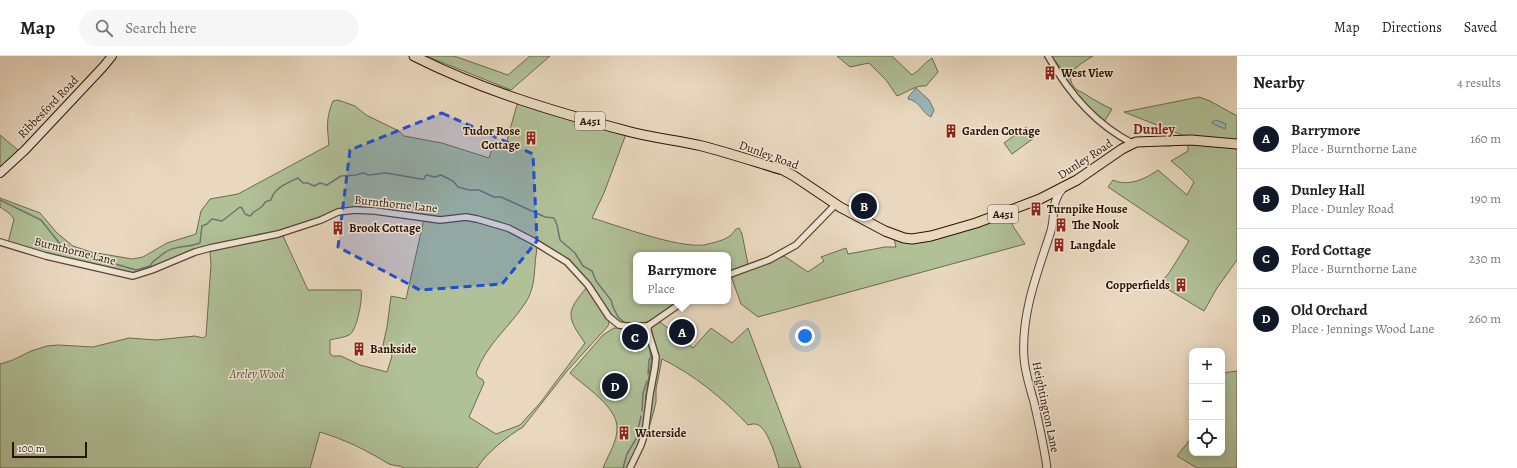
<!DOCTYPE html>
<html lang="en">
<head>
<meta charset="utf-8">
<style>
  :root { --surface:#fff; --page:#f6f6f6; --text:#222; --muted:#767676; --line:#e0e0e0; --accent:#111827 }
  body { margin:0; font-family:Alegreya,serif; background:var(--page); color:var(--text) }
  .controls { position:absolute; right:12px; bottom:12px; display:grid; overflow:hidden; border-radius:8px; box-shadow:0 2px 10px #0003 }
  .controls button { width:36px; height:36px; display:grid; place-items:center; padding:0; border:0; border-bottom:1px solid var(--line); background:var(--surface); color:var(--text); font:20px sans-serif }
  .scale { position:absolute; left:12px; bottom:10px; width:75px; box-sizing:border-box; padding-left:4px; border:2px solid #2b1206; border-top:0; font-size:11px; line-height:14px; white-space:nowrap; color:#2b1206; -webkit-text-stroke:3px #f1e6d5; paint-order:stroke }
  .you { position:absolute; left:805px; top:280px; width:14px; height:14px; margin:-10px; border:3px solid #fff; border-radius:50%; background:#1a73e8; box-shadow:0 0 0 6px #1a73e833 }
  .badge { display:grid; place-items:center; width:26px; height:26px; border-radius:50%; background:var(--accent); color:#fff; font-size:13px; font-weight:700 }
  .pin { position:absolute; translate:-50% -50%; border:2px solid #fff; box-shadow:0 1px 4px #0006 }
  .popup { position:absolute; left:633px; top:196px; width:98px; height:52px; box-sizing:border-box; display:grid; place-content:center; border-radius:8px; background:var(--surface); filter:drop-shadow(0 1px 3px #0005); font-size:13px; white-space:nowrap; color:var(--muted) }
  .popup b { font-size:15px; color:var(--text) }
  .popup::after { content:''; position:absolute; left:50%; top:100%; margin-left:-8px; border:8px solid transparent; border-top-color:var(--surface) }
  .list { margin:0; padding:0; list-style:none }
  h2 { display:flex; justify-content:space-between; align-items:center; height:52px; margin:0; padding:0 16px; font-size:17px }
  h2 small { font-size:13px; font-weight:400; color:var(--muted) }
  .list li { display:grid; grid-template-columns:26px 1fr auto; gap:12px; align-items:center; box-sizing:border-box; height:60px; padding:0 16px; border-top:1px solid var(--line) }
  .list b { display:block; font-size:15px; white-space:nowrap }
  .list p { margin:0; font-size:13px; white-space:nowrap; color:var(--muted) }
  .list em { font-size:13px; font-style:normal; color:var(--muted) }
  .icon { flex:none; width:22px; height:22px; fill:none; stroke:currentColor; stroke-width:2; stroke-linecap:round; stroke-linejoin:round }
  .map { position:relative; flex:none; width:1237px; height:412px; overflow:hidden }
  header { display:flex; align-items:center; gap:24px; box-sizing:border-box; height:56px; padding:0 20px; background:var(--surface); border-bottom:1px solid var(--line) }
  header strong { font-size:19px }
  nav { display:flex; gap:22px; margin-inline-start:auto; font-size:14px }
  .search { width:280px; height:36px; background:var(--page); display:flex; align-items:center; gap:10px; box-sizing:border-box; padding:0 14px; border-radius:22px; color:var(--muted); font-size:15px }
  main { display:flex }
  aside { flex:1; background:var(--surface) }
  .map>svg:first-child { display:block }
  .green { fill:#b0c097; stroke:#6e694e }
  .water { fill:#9cb7bc; stroke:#6f7573 }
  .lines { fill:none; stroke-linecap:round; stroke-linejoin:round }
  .stream { stroke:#6f7573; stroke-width:1.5 }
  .minor-casing { stroke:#5a4434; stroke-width:8 }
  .tertiary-casing { stroke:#5a4434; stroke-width:9 }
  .secondary-casing { stroke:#2b1206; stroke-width:10 }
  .primary-casing { stroke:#2b1206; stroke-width:11 }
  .minor { stroke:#f1e6d5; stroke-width:5.5 }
  .tertiary { stroke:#f1e6d5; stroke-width:7 }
  .secondary { stroke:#f1e6d5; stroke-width:8 }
  .primary { stroke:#e9d8bf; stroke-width:9 }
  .marked { fill:#1d4ed8; fill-opacity:0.2; stroke:#1d4ed8; stroke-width:3; stroke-dasharray:8 5; stroke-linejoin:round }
  .labels { text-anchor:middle; stroke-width:3; stroke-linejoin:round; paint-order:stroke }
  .shield { fill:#f1e6d5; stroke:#665244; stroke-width:1 }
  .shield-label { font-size:11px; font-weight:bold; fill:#2b1206 }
  .poi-label { font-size:12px; font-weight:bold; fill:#2b1206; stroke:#f1e6d5; text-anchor:start }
  .street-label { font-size:12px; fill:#2b1206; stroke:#f1e6d5 }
  .park-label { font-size:12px; font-style:italic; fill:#5a4f39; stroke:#f1e6d5 }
  .quarter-label { font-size:14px; font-weight:bold; fill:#7a1f14; stroke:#f1e6d5 }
</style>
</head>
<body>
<header>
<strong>Map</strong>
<div class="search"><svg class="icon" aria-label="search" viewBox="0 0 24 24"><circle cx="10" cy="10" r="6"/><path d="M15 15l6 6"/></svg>Search here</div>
<nav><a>Map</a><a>Directions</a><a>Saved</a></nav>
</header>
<main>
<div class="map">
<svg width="1237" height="412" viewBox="0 0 1237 412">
  <rect width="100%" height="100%" fill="#e9d8bf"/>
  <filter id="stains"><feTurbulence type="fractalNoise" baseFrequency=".005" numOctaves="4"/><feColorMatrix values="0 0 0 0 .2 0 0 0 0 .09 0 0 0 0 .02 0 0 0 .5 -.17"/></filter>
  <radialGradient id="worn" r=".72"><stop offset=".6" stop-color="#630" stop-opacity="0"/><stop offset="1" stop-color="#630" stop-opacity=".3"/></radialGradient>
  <!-- green -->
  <g class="green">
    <path d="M 426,0 L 454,0 L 508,19 L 530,0 L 550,0 L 511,34 Z"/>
    <path d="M 837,0 L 892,0 L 912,19 C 920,14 924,7 932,2 L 938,16 L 926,30 C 915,29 908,36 897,40 L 886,24 L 869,7 L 850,11 Z"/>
    <path d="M 1051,0 L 1093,0 C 1081,8 1060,18 1077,34 C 1080,36 1083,36 1085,38 C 1094,44 1103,49 1112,53 L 1104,66 L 1077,39 L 1068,27 L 1061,12 Z"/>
    <path d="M 1199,41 L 1210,45 L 1237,60 L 1237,84 L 1182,79 L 1124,56 Z"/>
    <path d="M 338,44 L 355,50 L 366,59 L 399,75 L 404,80 L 442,87 L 489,102 L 492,93 L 506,88 L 518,45 L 626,78 L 604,137 L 592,162 C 619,170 677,192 704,189 C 712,187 723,185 730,180 C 734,177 734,173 739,172 L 742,178 L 748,208 L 744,211 L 728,215 L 728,199 L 636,199 L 636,245 L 677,245 C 657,259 648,273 620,267 C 610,264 598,240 592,231 C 586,223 579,213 570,206 C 562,199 551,194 542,188 C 530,182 519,174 507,169 C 497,164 483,162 472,160 C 455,157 444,164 426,159 L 357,151 L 337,153 L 317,162 L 278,175 L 242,184 L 203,191 L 139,217 C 126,218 116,213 103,210 C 71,203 39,196 8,187 L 14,163 L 9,157 L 0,151 L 0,142 L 40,157 L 57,177 L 73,190 L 91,196 L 132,203 L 138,202 L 143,201 L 167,187 L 196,178 L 201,155 L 210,143 L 238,138 L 329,89 C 327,70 326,62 333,45 Z"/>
    <path d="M 1026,71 L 1034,82 L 1012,98 L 1004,87 Z"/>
    <path d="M 0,79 L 18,94 L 0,112 Z"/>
    <path d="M 1172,88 L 1207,89 L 1237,93 L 1237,204 L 1217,232 L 1204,255 L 1159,228 L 1169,217 L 1189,185 L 1108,131 L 1113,124 C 1128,131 1145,123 1158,114 L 1187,139 L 1194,126 L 1181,113 L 1171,105 L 1188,95 L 1188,89 L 1177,88 L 1170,90 L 1151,89 Z"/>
    <path d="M 1008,159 L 1014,172 L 1025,188 L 758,261 L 741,248 L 731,220 L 784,200 L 808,216 L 824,205 L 821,201 L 846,192 L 848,198 L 885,191 L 896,191 L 894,183 L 900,185 Z"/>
    <path d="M 424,163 L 471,164 L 504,172 L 537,188 C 537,196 535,203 535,210 C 534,223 533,235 526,246 C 510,271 487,287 476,317 L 478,321 L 483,324 L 484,327 L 469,361 L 496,378 L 520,369 L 540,347 L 585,287 C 566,260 566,256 587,231 L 609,266 L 608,270 L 567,315 L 523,371 C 508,380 486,397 477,412 L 404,412 C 399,409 394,410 389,408 C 366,394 346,384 320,376 L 310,412 L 0,412 L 0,308 L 13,304 L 31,295 L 47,290 L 58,289 L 93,291 L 129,282 L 156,284 L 195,280 L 203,282 L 206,280 L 211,209 L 210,195 L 211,193 L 256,186 L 283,180 L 308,234 L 361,234 C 363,242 357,275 349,279 C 344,282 336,282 330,284 L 330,298 L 333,300 L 341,300 L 360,309 L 387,316 L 392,300 L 383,289 L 387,271 L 391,240 L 406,243 Z"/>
    <path d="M 660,266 L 693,292 L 711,272 L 732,287 L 748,272 L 801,412 L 779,412 C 776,401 769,377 760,370 C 756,367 752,368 748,369 C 724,343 693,318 662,303 L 656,333 L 656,346 L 653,358 L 646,381 L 654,329 L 659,306 L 651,271 Z"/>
    <path d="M 614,272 L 644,274 L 652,293 L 652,300 L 646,339 L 644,371 L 641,384 L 627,412 L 603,412 C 608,399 618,385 617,370 C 615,349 584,330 570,317 L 603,279 Z"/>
    <path d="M 1237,315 L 1237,412 L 1197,412 L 1177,400 L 1192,381 L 1192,397 L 1222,397 L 1222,317 Z"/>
  </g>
  <!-- water -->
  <g class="water">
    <path d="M 916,32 L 929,44 L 934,54 L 931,61 C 922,57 920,45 908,43 L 909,40 Z"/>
    <path d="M 1216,64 L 1226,68 L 1225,73 L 1213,68 L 1212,66 Z"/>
  </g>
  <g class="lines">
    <!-- stream -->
    <g class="stream">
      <path d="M 0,144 L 41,164 L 60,188 L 69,194 L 85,196 L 101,206 L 112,207 L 136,214 L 150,210 C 152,205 155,205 159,201 C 173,188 184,193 200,187 L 202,170 L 207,168 L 212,163 L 222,165 L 240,151 L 242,152 L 245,158 L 250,160 C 252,159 252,157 254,156 C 259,152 263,152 265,146 L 271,144 C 274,132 287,127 298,122 L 303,127 L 308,127 L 314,130 L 320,127 L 327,129 L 341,120 L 356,119 L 363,117 L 369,119 L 386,117 L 421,123 L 424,123 L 426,119 L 435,121 L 441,119 L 453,125 L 458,131 L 469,134 L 479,134 L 494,141 L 501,141 L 545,161 L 554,162 L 557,169 L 560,184 L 575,197 L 583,210 L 592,215 L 596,225 L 611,244 L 613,251 L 618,261 L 625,267"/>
      <path d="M 643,274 L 648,284 L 651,301 L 649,304 L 648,318"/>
      <path d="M 642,355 L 643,337 L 647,325"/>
      <path d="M 623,412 L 627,398 L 636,383 L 641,360"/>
    </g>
    <!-- minor casing -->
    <g class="minor-casing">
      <g id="minor">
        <path d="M 1048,0 C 1068,36 1095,68 1132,87"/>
        <path d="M 0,186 L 46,200 L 133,220 L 152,214 L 195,196 L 210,192 L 278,178 L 321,164 L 338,156 L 355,154 L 375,155 L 440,164 L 466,161 L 477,163 L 508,172 L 533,185 L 567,206 L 588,229 L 609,261 L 619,269 L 626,270 L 648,270 L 684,245"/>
        <path d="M 728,219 L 769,204 L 796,189 L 836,148"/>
        <path d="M 630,412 L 641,389 L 645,377 L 650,338 L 655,311 L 656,301 L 648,275 L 648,270"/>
      </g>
    </g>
    <!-- tertiary casing -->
    <g class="tertiary-casing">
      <path id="tertiary" d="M 1047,412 C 1044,390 1039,368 1034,346 C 1030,332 1025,317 1024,302 C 1021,258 1037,218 1050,178 C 1056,161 1050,146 1063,132"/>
    </g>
    <!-- secondary casing -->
    <g class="secondary-casing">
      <path id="secondary" d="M 0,117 L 25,94 L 103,11 L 112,0"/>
    </g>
    <!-- primary casing -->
    <g class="primary-casing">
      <path id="primary" d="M 414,0 C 481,34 555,56 627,75 C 652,82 677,84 702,90 C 729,97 756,106 783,114 L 794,120 L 840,151 L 885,175 L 904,182 L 912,183 L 931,180 L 976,167 L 1040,143 L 1077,124 L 1122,93 L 1136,86 L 1191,84 L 1237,88"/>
    </g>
    <!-- minor -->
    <use href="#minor" class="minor"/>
    <!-- tertiary -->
    <use href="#tertiary" class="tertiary"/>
    <!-- secondary -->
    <use href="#secondary" class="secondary"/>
    <!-- primary -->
    <use href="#primary" class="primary"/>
  </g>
  <!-- marked area -->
  <path class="marked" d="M 442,57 L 533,98 L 537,185 L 502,228 L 420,234 L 338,191 L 350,94 Z"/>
  <!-- icons -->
  <defs>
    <g id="building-bare" transform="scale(1.08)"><path d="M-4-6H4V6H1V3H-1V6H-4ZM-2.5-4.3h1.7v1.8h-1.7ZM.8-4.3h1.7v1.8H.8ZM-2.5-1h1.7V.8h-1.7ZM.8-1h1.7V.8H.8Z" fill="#8f2418" stroke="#f1e6d5" stroke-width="2.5" paint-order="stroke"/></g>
  </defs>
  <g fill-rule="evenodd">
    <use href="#building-bare" x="1050" y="17"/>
    <use href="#building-bare" x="951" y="75"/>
    <use href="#building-bare" x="531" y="82"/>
    <use href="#building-bare" x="1036" y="153"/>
    <use href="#building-bare" x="1061" y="169"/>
    <use href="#building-bare" x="338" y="172"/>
    <use href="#building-bare" x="1059" y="189"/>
    <use href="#building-bare" x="1181" y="229"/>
    <use href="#building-bare" x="359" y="293"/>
    <use href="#building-bare" x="624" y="377"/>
  </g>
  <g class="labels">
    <!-- shield labels -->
    <g class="shield">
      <rect x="575" y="56" width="30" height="18" rx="3"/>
      <rect x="988" y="149" width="30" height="18" rx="3"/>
    </g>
    <g class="shield-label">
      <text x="590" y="69">A451</text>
      <text x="1003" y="162">A451</text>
    </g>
    <!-- poi labels -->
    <g class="poi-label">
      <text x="1061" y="21">West View</text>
      <text x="520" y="79" text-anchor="end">Tudor Rose<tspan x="520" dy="14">Cottage</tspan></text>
      <text x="962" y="79">Garden Cottage</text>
      <text x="1047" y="157">Turnpike House</text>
      <text x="1072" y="173">The Nook</text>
      <text x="349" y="176">Brook Cottage</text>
      <text x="1070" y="193">Langdale</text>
      <text x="1170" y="233" text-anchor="end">Copperfields</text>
      <text x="370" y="297">Bankside</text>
      <text x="635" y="381">Waterside</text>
    </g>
    <!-- street labels -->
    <g class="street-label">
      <text transform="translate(48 51) rotate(-46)" y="4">Ribbesford Road</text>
      <text transform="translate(769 99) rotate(20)" y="4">Dunley Road</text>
      <text transform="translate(1085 103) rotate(-33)" y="4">Dunley Road</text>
      <text transform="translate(396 148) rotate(6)" y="4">Burnthorne Lane</text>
      <text transform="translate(75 195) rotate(14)" y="4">Burnthorne Lane</text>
      <text transform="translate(1046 351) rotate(78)" y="4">Heightington Lane</text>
    </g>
    <!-- park labels -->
    <g class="park-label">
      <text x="257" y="322">Areley Wood</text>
    </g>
    <!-- quarter labels -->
    <g class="quarter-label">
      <text x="1154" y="78">Dunley</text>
    </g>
  </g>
  <rect width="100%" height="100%" filter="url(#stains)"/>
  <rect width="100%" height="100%" fill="url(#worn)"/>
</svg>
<div class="controls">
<button>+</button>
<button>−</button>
<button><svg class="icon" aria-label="locate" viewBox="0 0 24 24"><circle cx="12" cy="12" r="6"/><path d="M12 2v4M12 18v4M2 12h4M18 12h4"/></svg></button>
</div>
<div class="scale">100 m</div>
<div class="you"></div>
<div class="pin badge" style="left:682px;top:276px">A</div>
<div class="popup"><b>Barrymore</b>Place</div>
<div class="pin badge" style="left:864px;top:150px">B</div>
<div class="pin badge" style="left:635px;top:281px">C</div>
<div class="pin badge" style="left:615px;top:330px">D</div>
</div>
<aside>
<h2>Nearby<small>4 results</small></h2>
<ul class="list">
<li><span class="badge">A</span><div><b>Barrymore</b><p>Place · Burnthorne Lane</p></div><em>160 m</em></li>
<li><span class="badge">B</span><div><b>Dunley Hall</b><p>Place · Dunley Road</p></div><em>190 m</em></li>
<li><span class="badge">C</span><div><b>Ford Cottage</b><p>Place · Burnthorne Lane</p></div><em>230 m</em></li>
<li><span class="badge">D</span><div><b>Old Orchard</b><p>Place · Jennings Wood Lane</p></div><em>260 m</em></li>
</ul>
</aside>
</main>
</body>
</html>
